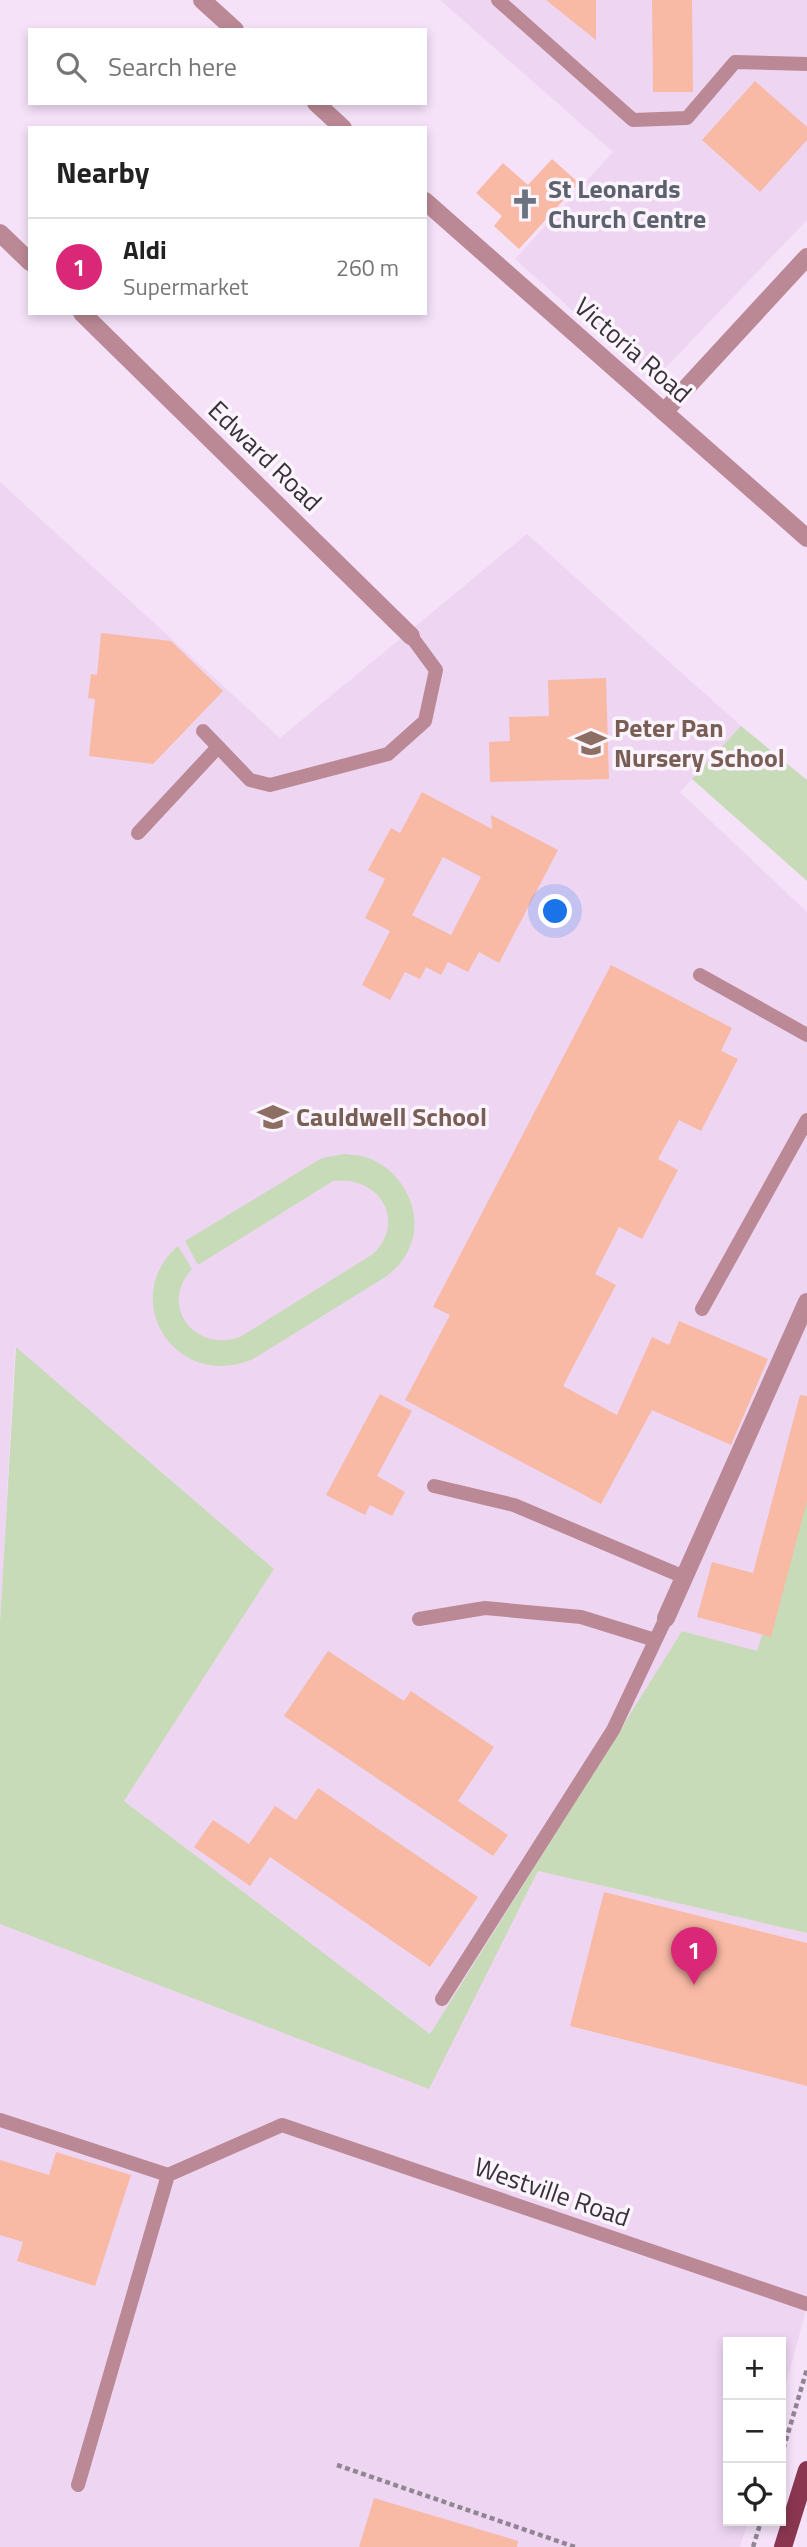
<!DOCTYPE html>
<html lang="en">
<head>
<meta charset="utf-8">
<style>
  :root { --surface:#fff; --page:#f2f2f2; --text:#222; --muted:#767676; --line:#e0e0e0; --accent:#db2777 }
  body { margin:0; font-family:"Titillium Web",sans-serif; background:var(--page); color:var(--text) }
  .controls { position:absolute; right:21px; bottom:21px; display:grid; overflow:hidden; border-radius:0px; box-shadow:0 4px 10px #0003 }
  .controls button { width:63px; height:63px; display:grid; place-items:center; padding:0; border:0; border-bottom:2px solid var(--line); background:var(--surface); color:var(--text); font:35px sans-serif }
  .you { position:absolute; left:556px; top:912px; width:24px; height:24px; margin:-18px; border:5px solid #fff; border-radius:50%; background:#1a73e8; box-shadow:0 0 0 10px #1a73e833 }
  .badge { display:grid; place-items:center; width:46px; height:46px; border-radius:50%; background:var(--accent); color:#fff; font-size:23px; font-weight:700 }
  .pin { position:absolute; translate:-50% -58px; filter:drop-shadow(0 2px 4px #0008) }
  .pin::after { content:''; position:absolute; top:37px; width:24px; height:21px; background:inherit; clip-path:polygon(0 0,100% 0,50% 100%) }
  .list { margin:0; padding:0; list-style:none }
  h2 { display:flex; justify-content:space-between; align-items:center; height:91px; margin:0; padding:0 28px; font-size:30px }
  h2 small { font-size:23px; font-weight:400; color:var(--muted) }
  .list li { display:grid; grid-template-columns:46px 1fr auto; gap:21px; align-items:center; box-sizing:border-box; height:98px; padding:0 28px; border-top:2px solid var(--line) }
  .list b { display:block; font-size:26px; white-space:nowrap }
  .list p { margin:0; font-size:23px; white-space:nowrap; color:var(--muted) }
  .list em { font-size:23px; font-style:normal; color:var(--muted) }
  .icon { flex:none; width:38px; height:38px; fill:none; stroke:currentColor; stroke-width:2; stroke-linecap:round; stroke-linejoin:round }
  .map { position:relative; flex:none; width:807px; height:2547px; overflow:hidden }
  .search { position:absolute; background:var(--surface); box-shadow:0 4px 10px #0003; left:28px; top:28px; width:399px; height:77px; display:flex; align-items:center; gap:18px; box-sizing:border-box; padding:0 24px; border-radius:0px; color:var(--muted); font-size:26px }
  .panel { position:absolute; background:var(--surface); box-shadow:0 4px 10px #0003; left:28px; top:126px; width:399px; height:189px; border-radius:0px }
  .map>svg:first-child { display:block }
  .built { fill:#eed6f3 }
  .green { fill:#c8dbb8 }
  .building { fill:#f8b9a5; fill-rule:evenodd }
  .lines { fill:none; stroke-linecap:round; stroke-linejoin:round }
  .path { stroke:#918493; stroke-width:4.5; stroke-dasharray:5 3.5; stroke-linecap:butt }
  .service { stroke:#bb8995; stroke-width:14 }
  .minor { stroke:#bb8995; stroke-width:18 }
  .primary { stroke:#8a3651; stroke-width:18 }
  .labels { text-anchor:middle; stroke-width:7; stroke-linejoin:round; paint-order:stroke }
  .worship-label { font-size:26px; font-weight:bold; fill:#5b616d; stroke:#fcf4fd; text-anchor:start }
  .street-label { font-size:26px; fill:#383139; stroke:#fcf4fd }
  .education-label { font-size:26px; font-weight:bold; fill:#785e54; stroke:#fcf4fd; text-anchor:start }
</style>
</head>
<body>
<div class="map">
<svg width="807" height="2547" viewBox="0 0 807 2547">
  <rect width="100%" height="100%" fill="#f5e2f9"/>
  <!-- built -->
  <g class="built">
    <path d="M 440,0 L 807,0 L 807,220 L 652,382 L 515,259 L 613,152 Z"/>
    <path d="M 0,482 L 280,738 L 527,534 L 741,726 L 680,792 L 807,912 L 807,1497 L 757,1652 L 682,1631 L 430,2034 L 124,1801 L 274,1569 L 15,1348 L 0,1622 Z"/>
    <path d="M 538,1871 L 807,1933 L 807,2307 L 781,2402 L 781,2342 L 728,2342 L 728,2521 L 748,2521 L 740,2547 L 0,2547 L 0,1924 L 428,2088 Z"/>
  </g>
  <!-- green -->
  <g class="green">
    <path d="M 741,726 L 807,780 L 807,881 L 692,779 Z"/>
    <path d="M 344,1154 C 353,1155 363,1155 371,1159 C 405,1173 426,1217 408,1251 C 403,1262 395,1269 387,1276 L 253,1359 C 176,1392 117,1299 178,1246 L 192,1269 C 158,1306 195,1353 240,1337 L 373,1254 C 408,1220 378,1175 333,1181 L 198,1265 L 185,1241 L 322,1158 Z"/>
    <path d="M 16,1347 L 274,1569 L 124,1801 L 430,2034 L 682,1631 L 757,1651 L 807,1497 L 807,1933 L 538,1871 L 429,2089 L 0,1924 L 0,1622 Z"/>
  </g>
  <!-- building -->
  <g class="building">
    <path d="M 546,0 L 596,0 L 596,40 Z"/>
    <path d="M 652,0 L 692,0 L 693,92 L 653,92 Z"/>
    <path d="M 755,81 L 807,127 L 807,140 L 760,192 L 702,140 Z"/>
    <path d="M 552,159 L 579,183 L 519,249 L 494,226 L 502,216 L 476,193 L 503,163 L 528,185 Z"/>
    <path d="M 101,633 L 171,641 L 223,691 L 153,764 L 89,756 L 95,699 L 88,698 L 91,674 L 97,675 Z"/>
    <path d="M 606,678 L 609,779 L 490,782 L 489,742 L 510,741 L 509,717 L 549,716 L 548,680 Z"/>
    <path d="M 422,792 L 492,829 L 491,815 L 558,850 L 499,963 L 479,952 L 468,972 L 448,962 L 441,975 L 426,967 L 420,979 L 405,972 L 390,1000 L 362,985 L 390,931 L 365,918 L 385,879 L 368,870 L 391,828 L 400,833 ZM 443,857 L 481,877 L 451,935 L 412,915 Z"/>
    <path d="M 611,965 L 732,1028 L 721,1051 L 738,1059 L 701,1131 L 679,1120 L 658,1159 L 678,1170 L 642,1239 L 619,1227 L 595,1274 L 616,1285 L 563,1386 L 617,1415 L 652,1337 L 669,1345 L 679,1321 L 768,1359 L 731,1445 L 652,1410 L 601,1504 L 405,1400 L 450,1315 L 433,1307 Z"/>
    <path d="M 380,1394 L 412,1411 L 377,1476 L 405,1492 L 392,1516 L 370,1505 L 365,1515 L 326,1495 Z"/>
    <path d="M 800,1395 L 807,1396 L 807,1501 L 771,1637 L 697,1617 L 712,1562 L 753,1573 Z"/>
    <path d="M 328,1651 L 404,1701 L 411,1691 L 494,1747 L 458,1801 L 508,1835 L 493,1856 L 284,1716 Z"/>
    <path d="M 318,1788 L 478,1897 L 430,1967 L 270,1857 L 250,1886 L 194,1847 L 213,1820 L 249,1844 L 275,1806 L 296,1820 Z"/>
    <path d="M 604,1892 L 807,1943 L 807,2086 L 570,2026 Z"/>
    <path d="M 56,2152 L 131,2175 L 95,2286 L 17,2261 L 23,2242 L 0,2235 L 0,2160 L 49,2175 Z"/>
    <path d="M 374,2498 L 518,2541 L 517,2547 L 359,2547 Z"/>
  </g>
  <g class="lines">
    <!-- path -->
    <g class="path">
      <path d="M 781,2457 L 807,2369"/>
      <path d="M 337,2465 L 575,2547"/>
      <path d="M 753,2547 L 761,2521"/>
    </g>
    <!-- service -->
    <g class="service">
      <path d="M 498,0 L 633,120 L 687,118 L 735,62 L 807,64"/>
      <path d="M 203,731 L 250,780 L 270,785 L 388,754 L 425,721 L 436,670 L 411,636"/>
      <path d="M 138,833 L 218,747"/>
      <path d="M 700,975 L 807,1035"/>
      <path d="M 702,1309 L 807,1120"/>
      <path d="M 434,1486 L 514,1505 L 684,1577"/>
      <path d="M 419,1619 L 485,1608 L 581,1617 L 655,1640"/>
      <path d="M 442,1999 L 613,1730 L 666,1618"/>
      <path d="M 0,2120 L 168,2175"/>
      <path d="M 78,2485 L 168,2175 L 282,2125 L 807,2304"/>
    </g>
    <!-- minor -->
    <g class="minor">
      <path d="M 202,0 L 235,30"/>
      <path d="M 316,103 L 343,128"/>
      <path d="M 425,201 L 807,538"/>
      <path d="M 0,233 L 30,262"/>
      <path d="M 82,313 L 411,636"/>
      <path d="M 664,412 L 807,257"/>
      <path d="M 666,1618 L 807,1302"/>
    </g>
    <!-- primary -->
    <path class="primary" d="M 783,2547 L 807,2470"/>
  </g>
  <!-- icons -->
  <defs>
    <g id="church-bare" transform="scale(2.415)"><path d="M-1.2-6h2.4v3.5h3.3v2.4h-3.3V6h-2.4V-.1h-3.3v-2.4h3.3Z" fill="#6b7280" stroke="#fcf4fd" stroke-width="2.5" paint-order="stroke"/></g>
    <g id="school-bare" transform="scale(2.415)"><path d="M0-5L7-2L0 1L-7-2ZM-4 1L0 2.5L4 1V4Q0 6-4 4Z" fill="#8d6e63" stroke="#fcf4fd" stroke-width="2.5" paint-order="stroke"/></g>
  </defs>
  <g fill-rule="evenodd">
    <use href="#church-bare" x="525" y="204"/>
    <use href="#school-bare" x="591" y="743"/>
    <use href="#school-bare" x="273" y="1117"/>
  </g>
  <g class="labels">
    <!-- worship labels -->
    <g class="worship-label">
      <text x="548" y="198">St Leonards<tspan x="548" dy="30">Church Centre</tspan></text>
    </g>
    <!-- street labels -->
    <g class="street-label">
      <text transform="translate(633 350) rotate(41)" y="9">Victoria Road</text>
      <text transform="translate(265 456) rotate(44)" y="9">Edward Road</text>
      <text transform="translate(552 2192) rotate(19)" y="9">Westville Road</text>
    </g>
    <!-- education labels -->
    <g class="education-label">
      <text x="614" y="737">Peter Pan<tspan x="614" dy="30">Nursery School</tspan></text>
      <text x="296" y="1126">Cauldwell School</text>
    </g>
  </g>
</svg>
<div class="controls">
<button>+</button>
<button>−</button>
<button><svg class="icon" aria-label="locate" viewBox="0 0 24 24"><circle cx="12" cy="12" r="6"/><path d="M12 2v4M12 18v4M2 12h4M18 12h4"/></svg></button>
</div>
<div class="you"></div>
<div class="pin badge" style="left:694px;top:1985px">1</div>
<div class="search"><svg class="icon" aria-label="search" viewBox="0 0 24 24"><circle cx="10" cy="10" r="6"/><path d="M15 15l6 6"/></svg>Search here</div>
<section class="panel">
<h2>Nearby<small></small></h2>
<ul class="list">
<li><span class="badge">1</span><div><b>Aldi</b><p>Supermarket</p></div><em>260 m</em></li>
</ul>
</section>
</div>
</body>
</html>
